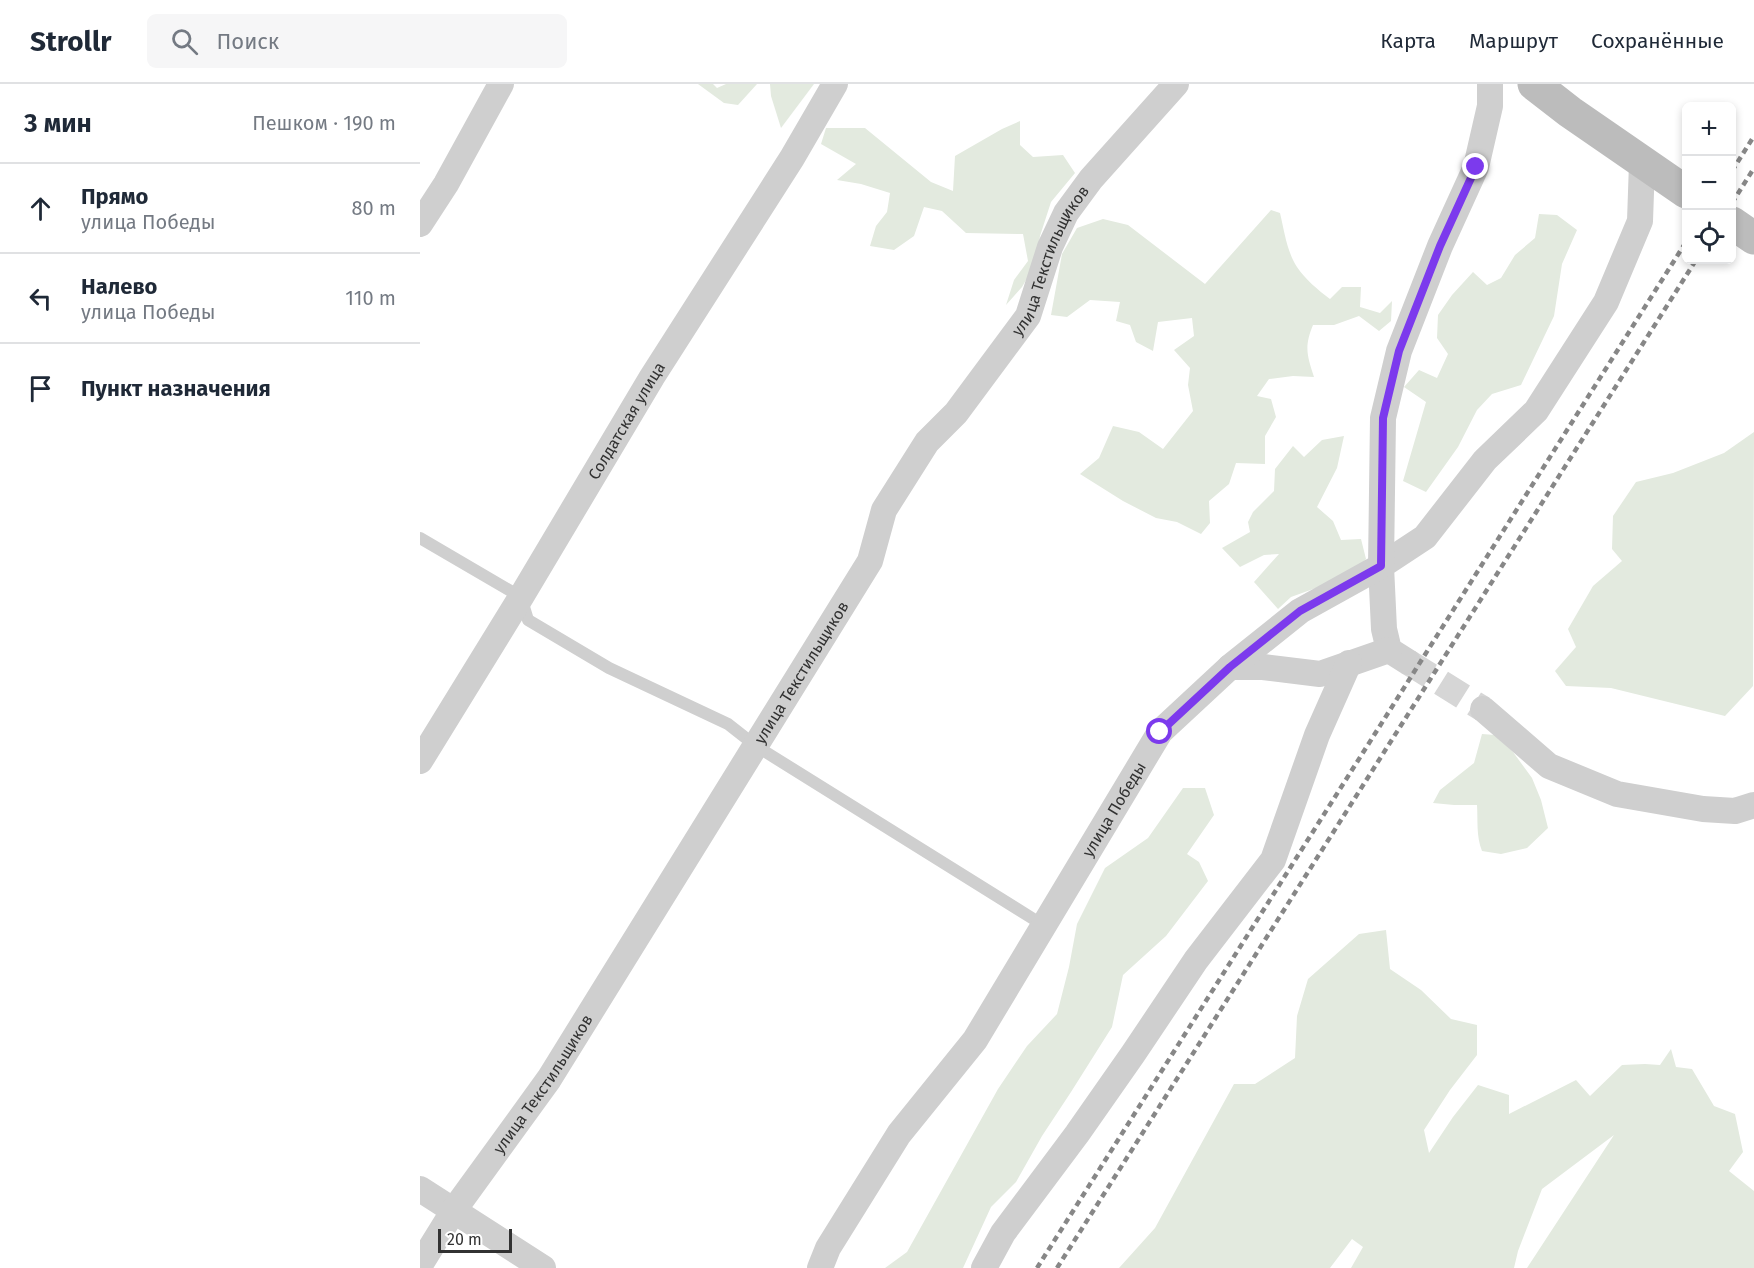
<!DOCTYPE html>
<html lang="ru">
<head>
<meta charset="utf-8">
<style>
  :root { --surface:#fff; --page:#f6f6f7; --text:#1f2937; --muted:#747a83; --line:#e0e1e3 }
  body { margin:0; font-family:"Fira Sans",sans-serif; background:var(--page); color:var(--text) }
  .controls { position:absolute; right:18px; top:18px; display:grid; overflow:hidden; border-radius:9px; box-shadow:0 3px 9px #0003 }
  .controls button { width:54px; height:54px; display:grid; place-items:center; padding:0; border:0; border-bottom:2px solid var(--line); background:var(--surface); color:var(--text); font:30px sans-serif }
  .scale { position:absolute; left:18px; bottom:15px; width:74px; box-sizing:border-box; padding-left:6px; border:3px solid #323232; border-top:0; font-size:16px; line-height:21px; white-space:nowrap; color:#323232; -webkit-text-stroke:4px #fff; paint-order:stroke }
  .stop { position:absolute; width:18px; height:18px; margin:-14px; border:4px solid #7c3aed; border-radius:50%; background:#fff }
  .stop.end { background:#7c3aed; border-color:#fff; box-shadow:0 2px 6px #0008 }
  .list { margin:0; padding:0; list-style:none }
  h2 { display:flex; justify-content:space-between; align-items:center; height:78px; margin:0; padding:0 24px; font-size:26px }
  h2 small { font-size:20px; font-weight:400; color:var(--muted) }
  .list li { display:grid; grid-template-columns:39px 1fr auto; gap:18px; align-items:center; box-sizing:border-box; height:90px; padding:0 24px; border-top:2px solid var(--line) }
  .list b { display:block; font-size:22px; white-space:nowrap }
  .list p { margin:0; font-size:20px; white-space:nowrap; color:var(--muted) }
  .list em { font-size:20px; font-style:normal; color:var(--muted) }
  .icon { flex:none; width:33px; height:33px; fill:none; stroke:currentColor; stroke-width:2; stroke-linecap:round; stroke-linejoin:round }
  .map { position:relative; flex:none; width:1334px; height:1184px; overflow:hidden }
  header { display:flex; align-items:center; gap:36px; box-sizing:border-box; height:84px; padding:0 30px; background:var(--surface); border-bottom:2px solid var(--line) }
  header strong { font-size:28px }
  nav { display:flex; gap:33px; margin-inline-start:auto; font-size:21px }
  .search { width:420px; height:54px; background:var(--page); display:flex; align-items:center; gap:15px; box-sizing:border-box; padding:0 21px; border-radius:9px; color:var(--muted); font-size:22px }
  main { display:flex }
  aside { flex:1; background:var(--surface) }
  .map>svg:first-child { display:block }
  .green { fill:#e3eadf }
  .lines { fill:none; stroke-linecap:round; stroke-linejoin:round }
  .street-tunnel { stroke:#d6d6d6; stroke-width:26; stroke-dasharray:26 13; stroke-linecap:butt }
  .lane { stroke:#cfcfcf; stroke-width:12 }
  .street { stroke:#cfcfcf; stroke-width:26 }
  .secondary { stroke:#bcbcbc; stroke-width:33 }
  .rail { stroke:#878787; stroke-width:4.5; stroke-dasharray:6 4.5; stroke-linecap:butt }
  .route { stroke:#7c3aed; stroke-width:8 }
  .labels { text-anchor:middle; stroke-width:6; stroke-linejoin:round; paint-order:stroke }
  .street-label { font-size:16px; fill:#323232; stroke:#fff }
</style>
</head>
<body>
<header>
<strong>Strollr</strong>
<div class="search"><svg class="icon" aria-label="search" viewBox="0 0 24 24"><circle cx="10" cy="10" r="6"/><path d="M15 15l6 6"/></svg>Поиск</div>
<nav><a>Карта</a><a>Маршрут</a><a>Сохранённые</a></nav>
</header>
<main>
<aside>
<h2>3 мин<small>Пешком · 190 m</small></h2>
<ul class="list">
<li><svg class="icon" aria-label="ahead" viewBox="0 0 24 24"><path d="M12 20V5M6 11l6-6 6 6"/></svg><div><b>Прямо</b><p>улица Победы</p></div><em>80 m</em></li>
<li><svg class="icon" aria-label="left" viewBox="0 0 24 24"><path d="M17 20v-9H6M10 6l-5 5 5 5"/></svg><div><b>Налево</b><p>улица Победы</p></div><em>110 m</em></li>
<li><svg class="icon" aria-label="arrive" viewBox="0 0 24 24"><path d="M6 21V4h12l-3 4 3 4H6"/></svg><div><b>Пункт назначения</b></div></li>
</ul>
</aside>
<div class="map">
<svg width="1334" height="1184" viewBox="0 0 1334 1184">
  <rect width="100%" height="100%" fill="#fff"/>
  <!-- green -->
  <g class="green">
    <path d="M 278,0 L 293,0 L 297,4 L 306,0 L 337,0 L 318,21 L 304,19 Z"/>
    <path d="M 350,0 L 394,0 L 361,44 L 351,12 Z"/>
    <path d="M 600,37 L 600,61 L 613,73 L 643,71 L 655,89 L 631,118 L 620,152 L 616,179 L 602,203 L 586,221 L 594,196 L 608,177 L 603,150 L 546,149 L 522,127 L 504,123 L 494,152 L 474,166 L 450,162 L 456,142 L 467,128 L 470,109 L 441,100 L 417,96 L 436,80 L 401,60 L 406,44 L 445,44 L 511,98 L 533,107 L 535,72 L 582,45 Z"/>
    <path d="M 851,126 L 860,129 C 864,146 867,168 877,183 C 885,195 898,206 910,215 L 922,203 L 941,203 L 940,223 L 960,229 L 972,217 L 971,237 L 959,247 L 939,232 L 914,241 L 893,241 C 884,263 887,271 894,293 L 873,292 L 849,295 L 837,312 L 851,315 L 856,333 L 845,352 L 845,380 L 816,379 L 809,400 L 789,417 L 790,439 L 781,450 L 757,438 L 736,434 L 703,417 L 660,390 L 679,374 L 693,342 L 719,348 L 743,365 L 773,327 L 768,301 L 770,284 L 754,266 L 774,252 L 772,234 L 738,238 L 733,267 L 716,258 L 710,241 L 696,237 L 700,218 L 670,216 L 647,233 L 631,231 L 642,170 L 657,144 L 683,135 L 708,141 L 785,200 Z"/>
    <path d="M 1119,130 L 1137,131 L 1157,146 L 1142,180 L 1134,232 L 1101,301 L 1072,310 L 1057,326 L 1038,363 L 1006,408 L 983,397 L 1006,318 L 984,303 L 999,286 L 1017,294 L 1028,270 L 1017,254 L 1018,231 L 1032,211 L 1053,188 L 1067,201 L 1081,194 L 1095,171 L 1115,154 Z"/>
    <path d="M 1334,348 L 1333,602 L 1305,632 L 1191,604 L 1146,602 L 1135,587 L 1156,563 L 1148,545 L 1173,502 L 1202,477 L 1192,465 L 1193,432 L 1216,398 L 1253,389 L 1304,369 Z"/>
    <path d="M 924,352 L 917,384 L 897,423 L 913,437 L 921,456 L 941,455 L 946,475 L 937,486 L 907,500 L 871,513 L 858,525 L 834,498 L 859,470 L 844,471 L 820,483 L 802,464 L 830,448 L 828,438 L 833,428 L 854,407 L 855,385 L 873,362 L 884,373 L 902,356 Z"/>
    <path d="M 1062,650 L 1075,651 L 1093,668 L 1112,694 L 1121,716 L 1128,744 L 1107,764 L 1081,770 L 1062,767 C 1056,752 1058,736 1057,721 L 1034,721 L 1013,719 L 1020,706 L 1054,679 Z"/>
    <path d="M 763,704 L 785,704 L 794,731 L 767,770 L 779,778 L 788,797 L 746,852 L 703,891 L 692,943 L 651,1008 L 622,1052 L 596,1098 L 571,1123 L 543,1184 L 465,1184 L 487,1168 L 578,1005 L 607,962 L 637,930 L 649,883 L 657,840 L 685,784 L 728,754 Z"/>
    <path d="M 966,846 L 970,885 L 1001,906 L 1031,935 L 1057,941 L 1057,971 L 1030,1006 L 1004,1046 L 1009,1069 L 1033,1033 L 1058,1001 L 1089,1011 L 1089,1030 L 1156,996 L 1170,1012 L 1202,981 L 1225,980 L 1240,981 L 1251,965 L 1256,983 L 1272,985 L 1294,1022 L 1315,1030 L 1323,1068 L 1309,1087 L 1334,1107 L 1334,1184 L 1107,1184 L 1194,1051 L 1122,1105 L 1098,1167 L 1094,1184 L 931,1184 L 943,1163 L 932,1155 L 910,1184 L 699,1184 L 735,1144 L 814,1000 L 835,1000 L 875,974 L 877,932 L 888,895 L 939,850 Z"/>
  </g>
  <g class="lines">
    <!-- street-tunnel -->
    <path class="street-tunnel" d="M 988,578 L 1063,625"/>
    <!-- lane -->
    <path class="lane" d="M 0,454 L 101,513 L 108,536 L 189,584 L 308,640 L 336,662 L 623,841"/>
    <!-- street -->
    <g class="street">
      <path d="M 0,140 L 26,100 L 81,0"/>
      <path d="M 988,578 L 969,566 L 964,545 L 961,482 L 1005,453 L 1065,376 L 1116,327 L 1186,218 L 1220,137 L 1222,79"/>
      <path d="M 810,583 L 843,583 L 900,590 L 969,566"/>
      <path d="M 1063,625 L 1129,682 L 1197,710 L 1283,725 L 1315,727 L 1334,721"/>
      <path id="s1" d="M 0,677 L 101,513 L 232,293 L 372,74 L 415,0"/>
      <path d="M 0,1105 L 123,1184"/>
      <path id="s2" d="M 0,1181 L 34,1126 L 129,995 L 450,477 L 464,426 L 507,358 L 536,329 L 608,232 L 630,163 L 646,129 L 671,95 L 756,0"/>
      <path id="s3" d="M 400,1184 L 408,1164 L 479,1050 L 555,956 L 740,648 L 810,583 L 880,527 L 961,482 L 963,334 L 979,267 L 1020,162 L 1056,83 L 1070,22 L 1070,0"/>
      <path d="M 564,1184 L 583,1149 L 657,1050 L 713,970 L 776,876 L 853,776 L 897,651 L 929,579"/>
    </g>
    <!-- secondary -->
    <g class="secondary">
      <path d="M 1114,0 L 1150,28 L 1266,108"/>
      <path d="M 1312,139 L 1334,154"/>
    </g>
    <!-- rail -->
    <g class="rail">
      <path d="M 1312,87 L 1334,52"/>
      <path d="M 1312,119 L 1334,84"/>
      <path d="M 617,1184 L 1266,158"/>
      <path d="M 637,1184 L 1276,176"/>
    </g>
  </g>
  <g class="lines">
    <!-- route -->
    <path class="route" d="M 740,648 L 810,583 L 880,527 L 961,482 L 963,334 L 979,267 L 1020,162 L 1056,83"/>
  </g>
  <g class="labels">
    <!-- street labels -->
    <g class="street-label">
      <text dy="6" stroke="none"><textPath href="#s2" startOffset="1191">улица Текстильщиков</textPath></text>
      <text dy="6" stroke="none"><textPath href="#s1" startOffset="398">Солдатская улица</textPath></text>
      <text dy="6" stroke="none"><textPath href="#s2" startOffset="705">улица Текстильщиков</textPath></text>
      <text dy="6" stroke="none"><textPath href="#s3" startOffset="546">улица Победы</textPath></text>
      <text dy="6" stroke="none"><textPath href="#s2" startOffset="219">улица Текстильщиков</textPath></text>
    </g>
  </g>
</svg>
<div class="controls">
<button>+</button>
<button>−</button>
<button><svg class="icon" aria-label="locate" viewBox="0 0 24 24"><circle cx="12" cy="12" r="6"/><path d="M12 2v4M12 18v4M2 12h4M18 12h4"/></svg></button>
</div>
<div class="scale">20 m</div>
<div class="stop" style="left:740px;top:648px"></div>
<div class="stop end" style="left:1056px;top:83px"></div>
</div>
</main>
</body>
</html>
